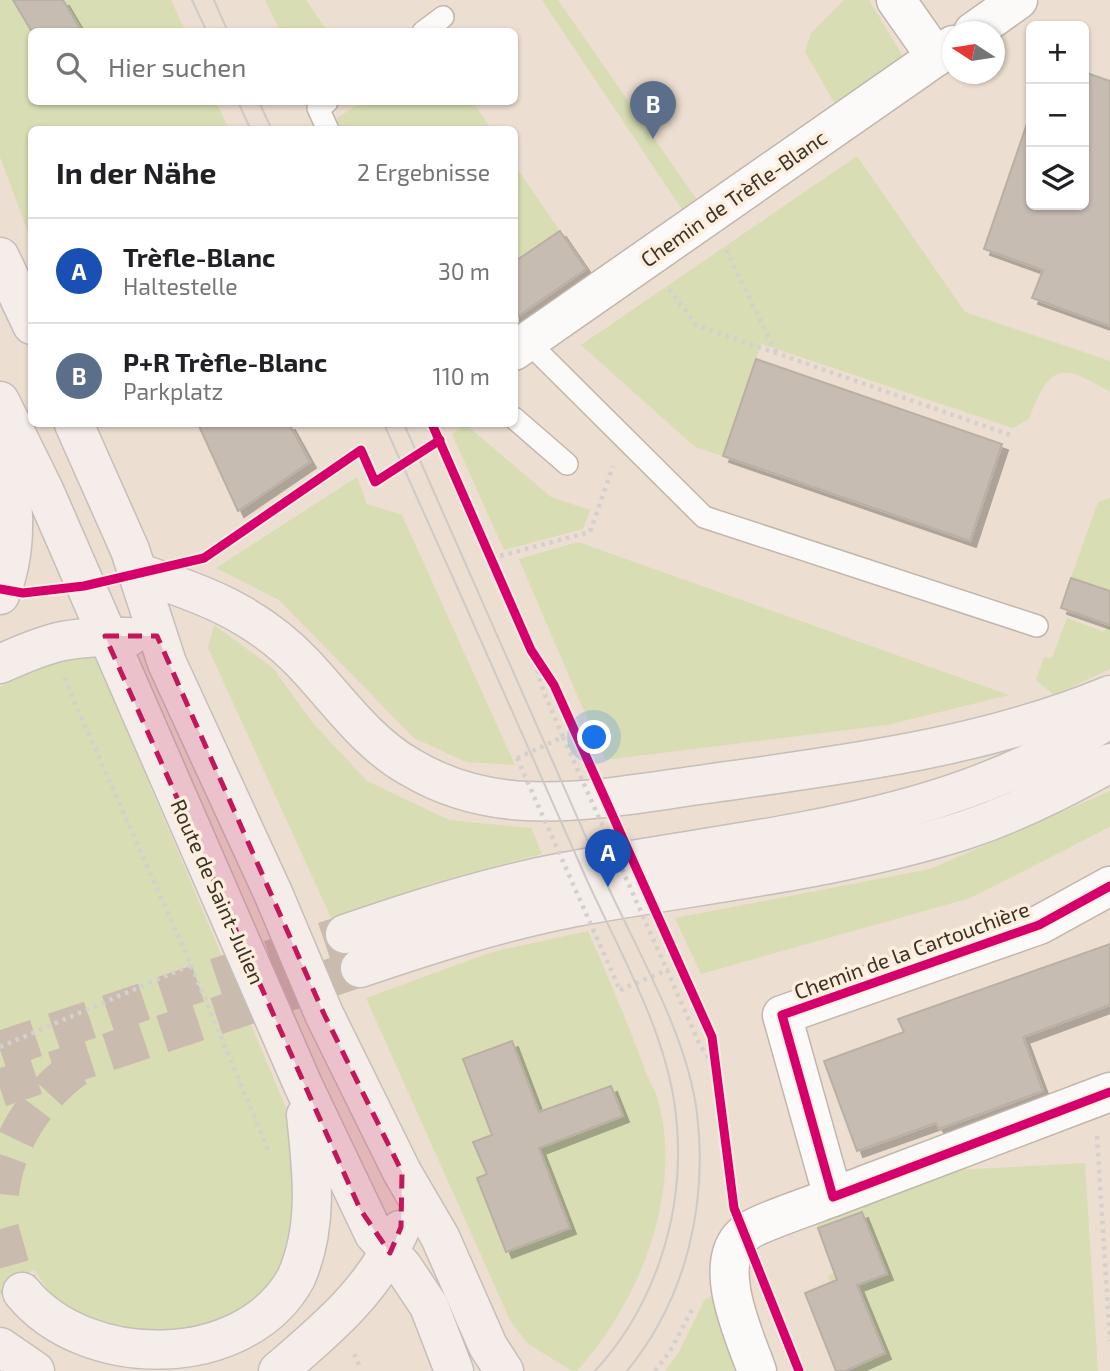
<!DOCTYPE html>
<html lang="de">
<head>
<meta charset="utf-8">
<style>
  :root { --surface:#fff; --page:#f6f6f6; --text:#202124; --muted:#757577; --line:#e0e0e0; --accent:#b45309 }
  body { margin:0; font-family:"Exo 2",sans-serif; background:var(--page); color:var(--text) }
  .controls { position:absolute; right:21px; top:21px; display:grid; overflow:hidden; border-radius:10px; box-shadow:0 2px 5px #0004 }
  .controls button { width:63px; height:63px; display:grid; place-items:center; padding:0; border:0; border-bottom:2px solid var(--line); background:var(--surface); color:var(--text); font:35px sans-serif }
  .compass { position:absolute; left:942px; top:21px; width:63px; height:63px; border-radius:50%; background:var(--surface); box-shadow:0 2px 5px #0004; rotate:282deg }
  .you { position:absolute; left:595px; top:738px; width:24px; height:24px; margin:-18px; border:5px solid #fff; border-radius:50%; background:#1a73e8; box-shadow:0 0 0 10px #1a73e833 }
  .badge { display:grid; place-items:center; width:46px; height:46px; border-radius:50%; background:var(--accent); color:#fff; font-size:23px; font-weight:700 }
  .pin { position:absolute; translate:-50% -58px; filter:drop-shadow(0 2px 4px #0008) }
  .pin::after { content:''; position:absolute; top:37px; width:24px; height:21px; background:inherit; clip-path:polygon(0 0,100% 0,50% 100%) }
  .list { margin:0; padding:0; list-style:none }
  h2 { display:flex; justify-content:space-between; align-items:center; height:91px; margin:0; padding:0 28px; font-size:30px }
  h2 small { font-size:23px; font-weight:400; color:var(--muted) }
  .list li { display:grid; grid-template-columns:46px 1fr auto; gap:21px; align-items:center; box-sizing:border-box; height:105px; padding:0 28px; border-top:2px solid var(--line) }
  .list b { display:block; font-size:26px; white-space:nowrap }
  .list p { margin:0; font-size:23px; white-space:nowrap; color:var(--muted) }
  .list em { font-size:23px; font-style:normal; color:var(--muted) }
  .icon { flex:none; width:38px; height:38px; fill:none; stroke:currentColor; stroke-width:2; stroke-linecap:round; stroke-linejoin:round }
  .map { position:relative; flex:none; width:1110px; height:1371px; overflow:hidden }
  .search { position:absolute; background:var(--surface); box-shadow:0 2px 5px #0004; left:28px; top:28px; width:490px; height:77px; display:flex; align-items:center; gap:18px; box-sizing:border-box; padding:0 24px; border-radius:10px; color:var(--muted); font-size:26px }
  .panel { position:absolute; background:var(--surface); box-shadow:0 2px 5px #0004; left:28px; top:126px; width:490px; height:301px; border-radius:10px }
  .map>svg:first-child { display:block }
  .green { fill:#d9ddb4 }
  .building { fill:#c7bcb2; stroke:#b9afa3; stroke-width:2; filter:url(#shadow) }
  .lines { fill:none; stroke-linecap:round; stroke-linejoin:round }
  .primary-tunnel { stroke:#c9bcae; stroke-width:38; stroke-dasharray:38 19; stroke-linecap:butt }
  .lane-casing { stroke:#c1b6ac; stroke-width:24 }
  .street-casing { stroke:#c1b6ac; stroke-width:41 }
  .primary-casing { stroke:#c6bfb8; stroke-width:41 }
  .path { stroke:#d4d0cd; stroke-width:4.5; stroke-dasharray:3.5 5; stroke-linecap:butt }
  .lane { stroke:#fcfaf8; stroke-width:21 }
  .street { stroke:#fcfaf8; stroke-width:38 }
  .primary { stroke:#f5ede9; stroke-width:38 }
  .tram { stroke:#cecac6; stroke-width:2 }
  .path-bridge { stroke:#d4d0cd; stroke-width:4.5; stroke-dasharray:3.5 5; stroke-linecap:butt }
  .cycleway-casing { stroke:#fdeede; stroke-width:13 }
  .cycleway { stroke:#d6006c; stroke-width:9 }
  .marked { fill:#c2185b; fill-opacity:0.2; stroke:#c2185b; stroke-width:5; stroke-dasharray:14 9; stroke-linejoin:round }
  .labels { text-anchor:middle; stroke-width:7; stroke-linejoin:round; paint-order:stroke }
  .street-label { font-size:21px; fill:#3c3328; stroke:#fdeede }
</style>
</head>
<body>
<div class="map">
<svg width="1110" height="1371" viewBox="0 0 1110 1371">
  <defs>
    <filter id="shadow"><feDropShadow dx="6" dy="6" stdDeviation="0" flood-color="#0004"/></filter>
  </defs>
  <rect width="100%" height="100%" fill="#ecded0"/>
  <!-- green -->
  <g class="green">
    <path d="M 0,0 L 171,0 L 185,31 L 32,32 L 32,102 L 216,102 L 229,129 L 32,130 L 31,240 L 0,157 Z"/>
    <path d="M 265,0 L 306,0 L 327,31 L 280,31 Z"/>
    <path d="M 542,0 L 558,0 L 699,203 L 685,214 Z"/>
    <path d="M 844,0 L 869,0 L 905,60 L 837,107 L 805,52 L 811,33 Z"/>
    <path d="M 362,102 L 473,102 L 491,129 L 338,130 L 337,118 Z"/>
    <path d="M 857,156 L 965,312 L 1110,361 L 1110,392 C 1061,362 1049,364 1029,419 L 1013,428 L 761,344 L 723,456 L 695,447 L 581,345 Z"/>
    <path d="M 514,164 L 586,269 L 515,320 L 514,320 Z"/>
    <path d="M 465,424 L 551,497 L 590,510 L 583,529 L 504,550 L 452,434 Z"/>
    <path d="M 357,477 L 367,504 L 402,515 L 515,765 L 466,762 L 414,738 L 279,600 L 216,568 Z"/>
    <path d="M 1110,498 L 1110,591 L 1071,578 L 1098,502 Z"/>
    <path d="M 578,542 L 1009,695 L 887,725 L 605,760 L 519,559 Z"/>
    <path d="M 1067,618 L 1104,632 L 1110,625 L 1110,669 L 1054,695 L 1036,680 L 1044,657 L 1052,658 Z"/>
    <path d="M 214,625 L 273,668 L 312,722 L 367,781 L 449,820 L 531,828 L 542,854 L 432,883 L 332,920 L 208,648 Z"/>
    <path d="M 80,654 L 95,656 L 287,1110 L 300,1200 L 284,1265 L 229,1330 L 128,1344 L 61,1307 L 34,1270 L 11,1283 L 0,1294 L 0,687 L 47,664 Z"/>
    <path d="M 1110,791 L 1110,827 L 970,898 L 701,974 L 675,918 L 930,869 Z"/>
    <path d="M 588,931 C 609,979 629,1026 647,1075 C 651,1084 657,1094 659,1104 C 683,1196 637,1305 577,1371 L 572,1371 L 527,1343 L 510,1320 L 366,998 L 492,952 Z"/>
    <path d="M 1085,1163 L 1098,1371 L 836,1371 L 805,1293 L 830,1283 L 828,1276 L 834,1273 L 816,1223 L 956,1170 Z"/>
    <path d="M 714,1296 L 741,1371 L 665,1371 L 679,1352 L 705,1299 Z"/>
  </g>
  <!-- building -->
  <g class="building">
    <path d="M 13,0 L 63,0 L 82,32 L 32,32 Z"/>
    <path d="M 1084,72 L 1110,81 L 1110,326 L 1032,298 L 1043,270 L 984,249 L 1031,112 L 1031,205 L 1084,205 Z"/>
    <path d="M 560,231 L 586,269 L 514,319 L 514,262 Z"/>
    <path d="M 756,359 L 1002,444 L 970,541 L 723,456 Z"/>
    <path d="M 198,424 L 289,424 L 310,462 L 238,511 Z"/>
    <path d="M 1071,578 L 1110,591 L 1110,625 L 1061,608 Z"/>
    <path d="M 1110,944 L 1110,1005 L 1023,1037 L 1043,1091 L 939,1129 L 936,1123 L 857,1151 L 824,1061 L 904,1032 L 898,1019 Z"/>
    <path d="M 512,1041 L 539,1112 L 611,1086 L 623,1116 L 539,1148 L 570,1228 L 506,1252 L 477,1178 L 487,1174 L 473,1142 L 492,1135 L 463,1059 Z"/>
    <path d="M 862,1212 L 887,1274 L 857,1285 L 885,1353 L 845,1371 L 836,1371 L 805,1293 L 837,1280 L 818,1228 Z"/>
  </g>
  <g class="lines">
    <!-- primary-tunnel -->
    <g class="primary-tunnel">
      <path d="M 0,1050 L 345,934"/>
      <path d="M 0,1088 L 360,968"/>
      <path d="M 0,1194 C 5,1145 35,1097 76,1068"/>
      <path d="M 0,1229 L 12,1272 L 22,1292"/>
    </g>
    <!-- lane casing -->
    <g class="lane-casing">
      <g id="lane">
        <path d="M 423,32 L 443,17"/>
        <path d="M 327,102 L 318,108 L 328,130"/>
        <path d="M 529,343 L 704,517 L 1037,626"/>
        <path d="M 514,418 L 567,464"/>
      </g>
    </g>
    <!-- street casing -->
    <g class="street-casing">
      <g id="street">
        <path d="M 896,0 L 936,57"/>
        <path d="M 973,32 L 1018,0"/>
        <path d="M 514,351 L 953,45"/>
        <path d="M 1110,886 L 1039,925 L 782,1015 L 833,1197 L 1110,1092"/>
        <path d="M 757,1371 C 745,1337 710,1264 744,1234 C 754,1224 816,1204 833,1197"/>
      </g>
    </g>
    <!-- primary casing -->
    <g class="primary-casing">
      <g id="primary">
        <path d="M 0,257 L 32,325"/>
        <path d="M 0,401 L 44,490 L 303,1085 L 374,1234 L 403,1267 L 429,1306 L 454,1371"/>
        <path d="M 74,424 L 130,550 L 167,663 L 273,893 L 324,1014 L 402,1172 L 440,1237 L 488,1346 L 504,1371"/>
        <path d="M 138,573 C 202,593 257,614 304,664 C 337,699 367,743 410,767 C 445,788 485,799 526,801 C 586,804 647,792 706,784 C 842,765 982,748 1110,695"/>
        <path d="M 0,595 C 22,542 12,486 1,432"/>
        <path d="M 0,664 C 53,640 70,636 129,637"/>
        <path d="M 345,934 C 415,910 486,887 559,873 C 751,835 942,830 1110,718"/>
        <path d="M 360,968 C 431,944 502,921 575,907 C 705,883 839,870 965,830 C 1016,813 1064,789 1110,763"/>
        <path d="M 22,1292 C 86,1371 245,1371 296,1278 C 319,1226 312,1171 306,1115"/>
        <path d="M 0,1347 L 35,1371"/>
        <path d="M 278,1371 C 327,1329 374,1290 400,1230"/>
      </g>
    </g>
    <!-- path -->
    <g class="path">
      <path d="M 726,250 L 776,352"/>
      <path d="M 669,289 L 696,325 L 1013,436"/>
      <path d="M 492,558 L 590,532 L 613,466"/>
      <path d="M 64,678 L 191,965 L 269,1152"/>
      <path d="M 517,758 L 563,737 L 543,690 L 531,650"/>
      <path d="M 620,990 L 667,970 L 699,1043 L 715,1068"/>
      <path d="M 0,1047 L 191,965"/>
      <path d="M 1097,1136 L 1110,1341"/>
      <path d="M 354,1354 L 359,1365"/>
      <path d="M 655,1371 L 670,1351 L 694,1306"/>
    </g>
    <!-- lane -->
    <use href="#lane" class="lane"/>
    <!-- street -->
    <use href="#street" class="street"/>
    <!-- primary -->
    <use href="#primary" class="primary"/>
    <!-- tram -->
    <g class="tram">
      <path d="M 192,0 L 207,32"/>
      <path d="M 214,0 L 228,32"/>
      <path d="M 238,102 L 251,130"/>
      <path d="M 259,102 L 272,130"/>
      <path d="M 384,424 C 451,572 516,720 582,869 C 618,951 671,1036 677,1126 C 684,1214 655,1306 595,1371"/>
      <path d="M 404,424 C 471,575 538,726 604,878 C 637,951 687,1034 697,1113 C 708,1205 686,1299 627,1371"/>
    </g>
    <!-- path-bridge -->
    <g class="path-bridge">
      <path d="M 563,737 L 667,970"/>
      <path d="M 517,758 L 620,990"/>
    </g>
    <!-- cycleway casing -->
    <g class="cycleway-casing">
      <g id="cycleway">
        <path d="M 432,424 L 531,650 L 554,685 L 712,1037 L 734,1208 L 799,1371"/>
        <path d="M 0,589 L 23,593 L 84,586 L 204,558 L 361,450 L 375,482 L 440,440"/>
        <path d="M 1110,886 L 1039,925 L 782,1015 L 833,1197 L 1110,1092"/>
      </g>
    </g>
    <!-- cycleway -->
    <use href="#cycleway" class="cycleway"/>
  </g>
  <!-- marked area -->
  <path class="marked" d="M 105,636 L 157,636 L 324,1014 L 402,1172 L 401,1227 L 390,1253 L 360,1209 Z"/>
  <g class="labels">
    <!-- street labels -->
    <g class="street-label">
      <text transform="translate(734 199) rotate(-35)" y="7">Chemin de Trèfle-Blanc</text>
      <text transform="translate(217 892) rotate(66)" y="7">Route de Saint-Julien</text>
      <text transform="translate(912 951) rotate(-20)" y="7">Chemin de la Cartouchière</text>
    </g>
  </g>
</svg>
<div class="controls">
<button>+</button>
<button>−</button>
<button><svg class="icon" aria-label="layers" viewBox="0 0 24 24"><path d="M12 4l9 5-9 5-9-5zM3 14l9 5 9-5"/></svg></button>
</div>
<svg class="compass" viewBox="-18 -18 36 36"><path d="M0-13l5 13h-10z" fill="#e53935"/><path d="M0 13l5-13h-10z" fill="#757577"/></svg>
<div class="you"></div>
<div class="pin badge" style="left:608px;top:887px;background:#1a4fb4">A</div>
<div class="pin badge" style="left:653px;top:139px;background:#5c6f8a">B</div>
<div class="search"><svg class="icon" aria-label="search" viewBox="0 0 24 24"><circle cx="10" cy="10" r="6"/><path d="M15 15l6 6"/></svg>Hier suchen</div>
<section class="panel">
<h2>In der Nähe<small>2 Ergebnisse</small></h2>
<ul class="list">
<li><span class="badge" style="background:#1a4fb4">A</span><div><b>Trèfle-Blanc</b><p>Haltestelle</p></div><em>30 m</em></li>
<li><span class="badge" style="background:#5c6f8a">B</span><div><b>P+R Trèfle-Blanc</b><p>Parkplatz</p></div><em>110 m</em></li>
</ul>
</section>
</div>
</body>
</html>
